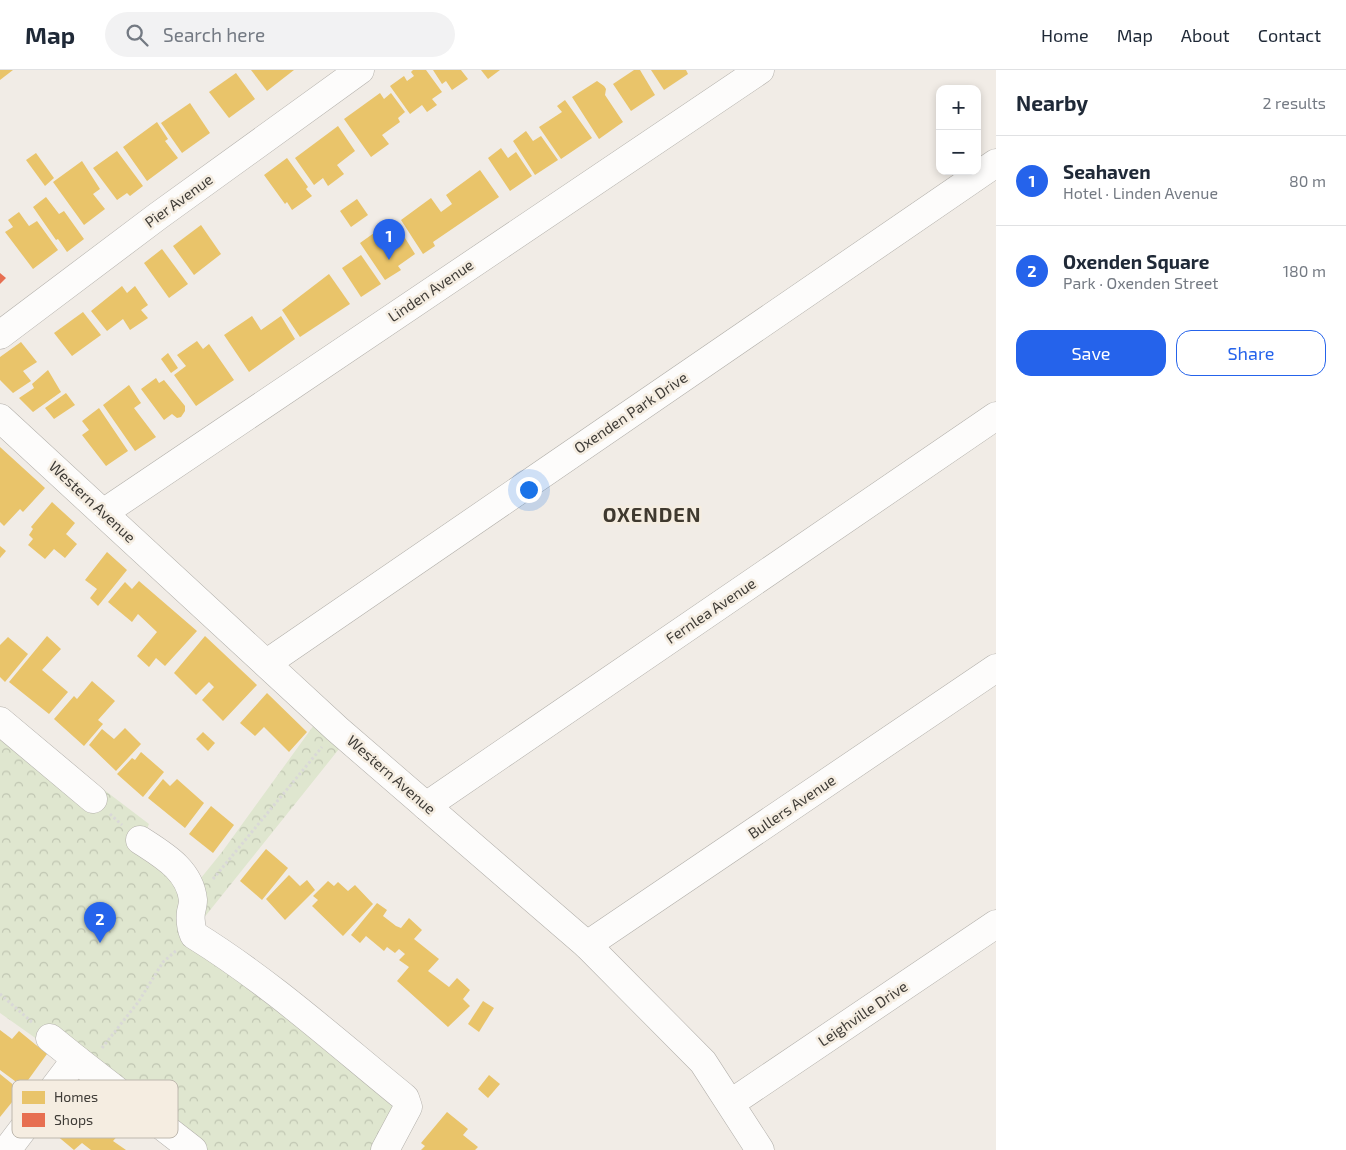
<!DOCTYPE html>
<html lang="en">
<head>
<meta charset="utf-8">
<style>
  :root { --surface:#fff; --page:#f2f2f3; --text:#1f2937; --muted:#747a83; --line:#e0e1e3; --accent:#2563eb }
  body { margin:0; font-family:"Exo 2",sans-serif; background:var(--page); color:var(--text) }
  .controls { position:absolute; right:15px; top:15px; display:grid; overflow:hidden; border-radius:10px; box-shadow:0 2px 8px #0003 }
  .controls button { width:45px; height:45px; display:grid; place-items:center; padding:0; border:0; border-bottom:1px solid var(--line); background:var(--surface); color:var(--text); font:25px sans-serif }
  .you { position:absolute; left:528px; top:419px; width:18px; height:18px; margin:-12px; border:4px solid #fff; border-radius:50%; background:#1a73e8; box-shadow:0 0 0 8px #1a73e833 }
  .badge { display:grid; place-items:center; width:32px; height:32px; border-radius:50%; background:var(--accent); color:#fff; font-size:16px; font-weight:700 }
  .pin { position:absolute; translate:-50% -41px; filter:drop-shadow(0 1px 2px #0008) }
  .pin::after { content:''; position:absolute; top:26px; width:18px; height:15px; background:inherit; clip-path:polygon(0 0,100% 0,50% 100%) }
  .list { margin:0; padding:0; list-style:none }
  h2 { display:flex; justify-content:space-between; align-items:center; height:65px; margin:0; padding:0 20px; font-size:21px }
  h2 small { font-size:16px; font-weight:400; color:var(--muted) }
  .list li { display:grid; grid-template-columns:32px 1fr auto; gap:15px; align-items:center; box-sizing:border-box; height:90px; padding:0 20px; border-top:1px solid var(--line) }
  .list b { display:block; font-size:19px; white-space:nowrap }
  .list p { margin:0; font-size:16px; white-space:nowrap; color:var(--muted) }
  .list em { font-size:16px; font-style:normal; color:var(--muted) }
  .actions { display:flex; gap:10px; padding:15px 20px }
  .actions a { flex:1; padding:11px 0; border:1px solid var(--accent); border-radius:15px; text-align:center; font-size:18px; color:var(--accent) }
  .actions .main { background:var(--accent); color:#fff }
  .icon { flex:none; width:28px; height:28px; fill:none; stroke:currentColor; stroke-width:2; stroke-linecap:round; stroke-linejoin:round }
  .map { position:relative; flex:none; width:996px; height:1080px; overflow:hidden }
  header { display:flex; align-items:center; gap:30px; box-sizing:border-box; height:70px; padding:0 25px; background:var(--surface); border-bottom:1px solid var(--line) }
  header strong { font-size:24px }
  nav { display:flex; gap:28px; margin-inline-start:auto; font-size:18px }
  .search { width:350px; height:45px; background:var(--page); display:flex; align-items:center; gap:12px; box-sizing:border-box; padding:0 18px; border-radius:28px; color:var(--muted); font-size:19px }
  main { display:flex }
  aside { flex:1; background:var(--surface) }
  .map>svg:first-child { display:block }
  .park { fill:url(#park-crowns) }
  .homes { fill:#e9c46a }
  .shops { fill:#e76f51 }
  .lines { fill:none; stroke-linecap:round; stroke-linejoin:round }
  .minor-casing { stroke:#b2afaa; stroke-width:29 }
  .path { stroke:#d9d8d7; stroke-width:3; stroke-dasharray:2.5 2.5; stroke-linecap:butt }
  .minor { stroke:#fdfcfb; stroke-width:28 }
  .labels { text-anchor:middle; stroke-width:5; stroke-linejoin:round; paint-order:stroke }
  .street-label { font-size:15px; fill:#3f3c37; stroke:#f5ede1 }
  .district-label { font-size:20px; font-weight:bold; letter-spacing:1px; fill:#3f392f; stroke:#f5ede1 }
  .key { fill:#f5ede1; stroke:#beb8ae; stroke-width:1 }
  .key-label { font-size:14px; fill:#3f3c37 }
</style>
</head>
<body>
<header>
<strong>Map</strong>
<div class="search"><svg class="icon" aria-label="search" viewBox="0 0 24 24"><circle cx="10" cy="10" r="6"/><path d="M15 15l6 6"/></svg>Search here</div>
<nav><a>Home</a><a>Map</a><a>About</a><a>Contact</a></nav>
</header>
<main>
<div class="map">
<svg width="996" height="1080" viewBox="0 0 996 1080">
  <defs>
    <pattern id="park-crowns" width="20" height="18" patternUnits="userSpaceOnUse" patternTransform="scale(1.25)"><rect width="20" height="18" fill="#dfe6cf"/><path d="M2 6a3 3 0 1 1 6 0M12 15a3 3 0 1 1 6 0" fill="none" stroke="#c0c6b2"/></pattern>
  </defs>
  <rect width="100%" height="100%" fill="#f1ece6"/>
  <!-- park -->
  <path class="park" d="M 314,655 L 339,679 L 199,854 L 395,1033 L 371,1080 L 204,1080 L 41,972 L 0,943 L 0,661 L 85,731 L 99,716 L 149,754 L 137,781 L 188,824 L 222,782 Z"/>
  <!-- homes -->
  <g class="homes">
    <path d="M 0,0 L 13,0 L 0,10 Z"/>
    <path d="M 251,0 L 294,0 L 267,21 Z"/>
    <path d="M 413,0 L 426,0 L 442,22 L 432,29 L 437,35 L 427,42 L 422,35 L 410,44 L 390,16 L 404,6 L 407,11 L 414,6 L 411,2 Z"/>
    <path d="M 433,0 L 461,0 L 468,9 L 452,20 L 446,11 L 442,14 Z"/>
    <path d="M 481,0 L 500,0 L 488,9 Z"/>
    <path d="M 634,0 L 640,0 L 655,25 L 631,41 L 613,14 Z"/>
    <path d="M 651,0 L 686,0 L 688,4 L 664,20 Z"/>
    <path d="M 236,3 L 255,29 L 229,48 L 209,22 Z"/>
    <path d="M 597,11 L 604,16 L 606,19 L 605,25 L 623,52 L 599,69 L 572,27 Z"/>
    <path d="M 380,23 L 384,29 L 391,23 L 405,42 L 398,48 L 400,52 L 382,65 L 389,74 L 371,87 L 344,49 Z"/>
    <path d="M 565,30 L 592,68 L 561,89 L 539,57 L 562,42 L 557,36 Z"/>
    <path d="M 190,33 L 210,63 L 182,83 L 161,53 Z"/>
    <path d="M 157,52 L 168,69 L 165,71 L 178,88 L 147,111 L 123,77 Z"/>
    <path d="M 338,56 L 355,81 L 337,95 L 344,104 L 328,116 L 323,108 L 314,115 L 295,88 Z"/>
    <path d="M 526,61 L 533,71 L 541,66 L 558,90 L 535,105 L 513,71 Z"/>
    <path d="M 501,78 L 508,88 L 516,82 L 532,106 L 510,121 L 488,88 Z"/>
    <path d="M 117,81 L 143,116 L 130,126 L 127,123 L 117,130 L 93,98 Z"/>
    <path d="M 36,83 L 54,108 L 45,116 L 26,90 Z"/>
    <path d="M 287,88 L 308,117 L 306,119 L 312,126 L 292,140 L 287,132 L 285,134 L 264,105 Z"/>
    <path d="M 82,91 L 100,119 L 93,124 L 105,139 L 84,155 L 53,112 Z"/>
    <path d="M 480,100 L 499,127 L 433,172 L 435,176 L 423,184 L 401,150 L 431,128 L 441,142 L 452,134 L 446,125 Z"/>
    <path d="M 46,127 L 59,144 L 64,141 L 84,169 L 67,182 L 58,169 L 56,170 L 33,137 Z"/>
    <path d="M 357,129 L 368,145 L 351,157 L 340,141 Z"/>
    <path d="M 19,142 L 29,156 L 37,151 L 58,180 L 33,199 L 5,162 L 13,157 L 8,150 Z"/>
    <path d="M 201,155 L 221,184 L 194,205 L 173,176 Z"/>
    <path d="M 400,160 L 415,184 L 398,196 L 401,200 L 385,210 L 360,173 L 374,163 L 381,174 Z"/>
    <path d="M 162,179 L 188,214 L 169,228 L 144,193 Z"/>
    <path d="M 361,185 L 381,214 L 361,227 L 342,198 Z"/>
    <path d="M 329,204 L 350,234 L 300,267 L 282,240 Z"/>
    <path d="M 122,216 L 127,223 L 135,216 L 148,235 L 141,240 L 148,248 L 130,260 L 123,249 L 107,261 L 91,241 Z"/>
    <path d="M 83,242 L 101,265 L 72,286 L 54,263 Z"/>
    <path d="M 252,246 L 261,260 L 281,246 L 295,269 L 249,302 L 224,265 Z"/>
    <path d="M 197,271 L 203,279 L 209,274 L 234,310 L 196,336 L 174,305 L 186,296 L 177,285 Z"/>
    <path d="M 21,272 L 37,292 L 23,301 L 31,311 L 13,323 L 0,310 L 0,287 Z"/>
    <path d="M 168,283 L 178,298 L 171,303 L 161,289 Z"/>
    <path d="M 48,300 L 61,322 L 33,342 L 19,328 L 34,318 L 32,314 Z"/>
    <path d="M 156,308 L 159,313 L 164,310 L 185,336 L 185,341 L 181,347 L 177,348 L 172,344 L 164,350 L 141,319 Z"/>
    <path d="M 129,315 L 141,333 L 134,338 L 156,367 L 135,381 L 103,335 Z"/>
    <path d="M 66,323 L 75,335 L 54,349 L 45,338 Z"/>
    <path d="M 99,338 L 128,381 L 106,396 L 82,365 L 89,360 L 82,351 Z"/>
    <path d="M 0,377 L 45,418 L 23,442 L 20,439 L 4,456 L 0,452 Z"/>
    <path d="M 52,432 L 75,453 L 66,464 L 77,474 L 65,488 L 54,479 L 45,489 L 28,475 L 33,469 L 29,465 L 33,459 L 31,457 Z"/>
    <path d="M 0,476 L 6,481 L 0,488 Z"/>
    <path d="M 107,482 L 127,500 L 98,536 L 90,528 L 97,519 L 85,510 Z"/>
    <path d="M 139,511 L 197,561 L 165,596 L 156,588 L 149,597 L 137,586 L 157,562 L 138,544 L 132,552 L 108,532 L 125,512 L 132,519 Z"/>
    <path d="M 47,566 L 61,579 L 42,600 L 68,622 L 49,644 L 9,612 Z"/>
    <path d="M 205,566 L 257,615 L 223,651 L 202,630 L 214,617 L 209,612 L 196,625 L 174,603 Z"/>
    <path d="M 8,567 L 28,584 L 5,612 L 0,607 L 0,575 Z"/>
    <path d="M 92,611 L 115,631 L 98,650 L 103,654 L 84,676 L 54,649 L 74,626 L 77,629 Z"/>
    <path d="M 267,623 L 307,662 L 289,682 L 264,657 L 255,666 L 240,653 Z"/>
    <path d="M 125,658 L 141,674 L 116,701 L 89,675 L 102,659 L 114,669 Z"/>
    <path d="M 203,662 L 215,673 L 208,681 L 196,669 Z"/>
    <path d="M 141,682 L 164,702 L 143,727 L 117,704 L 132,688 L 135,690 Z"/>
    <path d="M 163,709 L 170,716 L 177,709 L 204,733 L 185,758 L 148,728 Z"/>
    <path d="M 211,736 L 234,755 L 213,783 L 189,764 Z"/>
    <path d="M 266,779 L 288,798 L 262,830 L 240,811 Z"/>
    <path d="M 289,805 L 300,816 L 307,810 L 315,820 L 285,850 L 266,829 Z"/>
    <path d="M 328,811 L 334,816 L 338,812 L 348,821 L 355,815 L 373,834 L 343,866 L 312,836 L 318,830 L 313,826 Z"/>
    <path d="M 377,833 L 387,840 L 383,846 L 396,856 L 401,858 L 409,848 L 422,860 L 414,869 L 439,889 L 428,901 L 449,917 L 457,908 L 470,920 L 463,929 L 470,936 L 448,957 L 397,911 L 409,897 L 399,890 L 405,884 L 399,879 L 395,883 L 387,877 L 384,881 L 366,866 L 360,873 L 351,865 Z"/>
    <path d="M 483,931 L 494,938 L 479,962 L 468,954 Z"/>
    <path d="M 0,960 L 12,969 L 19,961 L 47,984 L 23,1017 L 0,1000 Z"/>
    <path d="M 0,1004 L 21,1021 L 0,1047 Z"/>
    <path d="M 489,1005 L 500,1014 L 488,1028 L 478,1019 Z"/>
    <path d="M 81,1018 L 127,1055 L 113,1071 L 126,1080 L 91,1080 L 82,1073 L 74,1080 L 49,1059 Z"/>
    <path d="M 447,1042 L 468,1059 L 463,1065 L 478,1077 L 475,1080 L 421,1080 L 425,1076 L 421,1073 Z"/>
  </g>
  <!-- shops -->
  <path class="shops" d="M 0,203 L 6,208 L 0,214 Z"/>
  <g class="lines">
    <!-- minor casing -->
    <g class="minor-casing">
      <g id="minor">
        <path d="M 0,265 L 158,146 L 360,0"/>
        <path d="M 0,348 L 337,659 L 587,875 L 703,992 L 760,1080"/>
        <path d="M 103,443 L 760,0"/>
        <path d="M 267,593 L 996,93"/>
        <path d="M 0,651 L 93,729"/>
        <path d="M 426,736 L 996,346"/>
        <path d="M 140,770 C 163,785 190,800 193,830 C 193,834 192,838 191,842 C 190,850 191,858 194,865 C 270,912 336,972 405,1028 L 408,1037 L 385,1080"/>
        <path d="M 587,875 L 996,598"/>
        <path d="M 50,968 L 76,989 L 193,1080"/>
        <path d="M 731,1033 L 996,854"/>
        <path d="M 7,1080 L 76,989"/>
      </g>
    </g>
    <!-- path -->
    <g class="path">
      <path d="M 110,744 L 122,755"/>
      <path d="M 213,809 L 322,677"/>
      <path d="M 0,924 L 33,953"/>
      <path d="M 102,978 L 139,931 L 163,892 L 177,880"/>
    </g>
    <!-- minor -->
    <use href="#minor" class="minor"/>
  </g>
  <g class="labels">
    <!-- street labels -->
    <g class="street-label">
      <text transform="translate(179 131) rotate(-36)" y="5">Pier Avenue</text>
      <text transform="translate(431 221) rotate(-34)" y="5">Linden Avenue</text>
      <text transform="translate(631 343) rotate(-34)" y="5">Oxenden Park Drive</text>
      <text transform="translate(92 432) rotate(43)" y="5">Western Avenue</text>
      <text transform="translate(711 541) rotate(-34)" y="5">Fernlea Avenue</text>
      <text transform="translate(391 705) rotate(41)" y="5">Western Avenue</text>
      <text transform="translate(792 737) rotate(-34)" y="5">Bullers Avenue</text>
      <text transform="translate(863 944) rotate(-34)" y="5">Leighville Drive</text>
    </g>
    <!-- district labels -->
    <g class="district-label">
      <text x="652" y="452">OXENDEN</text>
    </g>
  </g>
  <!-- legend -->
  <rect x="12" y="1010" width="166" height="58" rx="8" class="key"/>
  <rect x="22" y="1021" width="23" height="13" fill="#e9c46a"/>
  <rect x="22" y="1043" width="23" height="14" fill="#e76f51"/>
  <g class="key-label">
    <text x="54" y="1032">Homes</text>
    <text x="54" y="1055">Shops</text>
  </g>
</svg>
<div class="controls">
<button>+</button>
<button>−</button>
</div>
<div class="you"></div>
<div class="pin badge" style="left:389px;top:190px">1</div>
<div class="pin badge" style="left:100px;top:873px">2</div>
</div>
<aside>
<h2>Nearby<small>2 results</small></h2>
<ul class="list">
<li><span class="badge">1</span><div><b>Seahaven</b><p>Hotel · Linden Avenue</p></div><em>80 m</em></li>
<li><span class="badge">2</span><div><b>Oxenden Square</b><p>Park · Oxenden Street</p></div><em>180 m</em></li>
</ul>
<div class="actions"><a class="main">Save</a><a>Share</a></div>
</aside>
</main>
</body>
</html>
